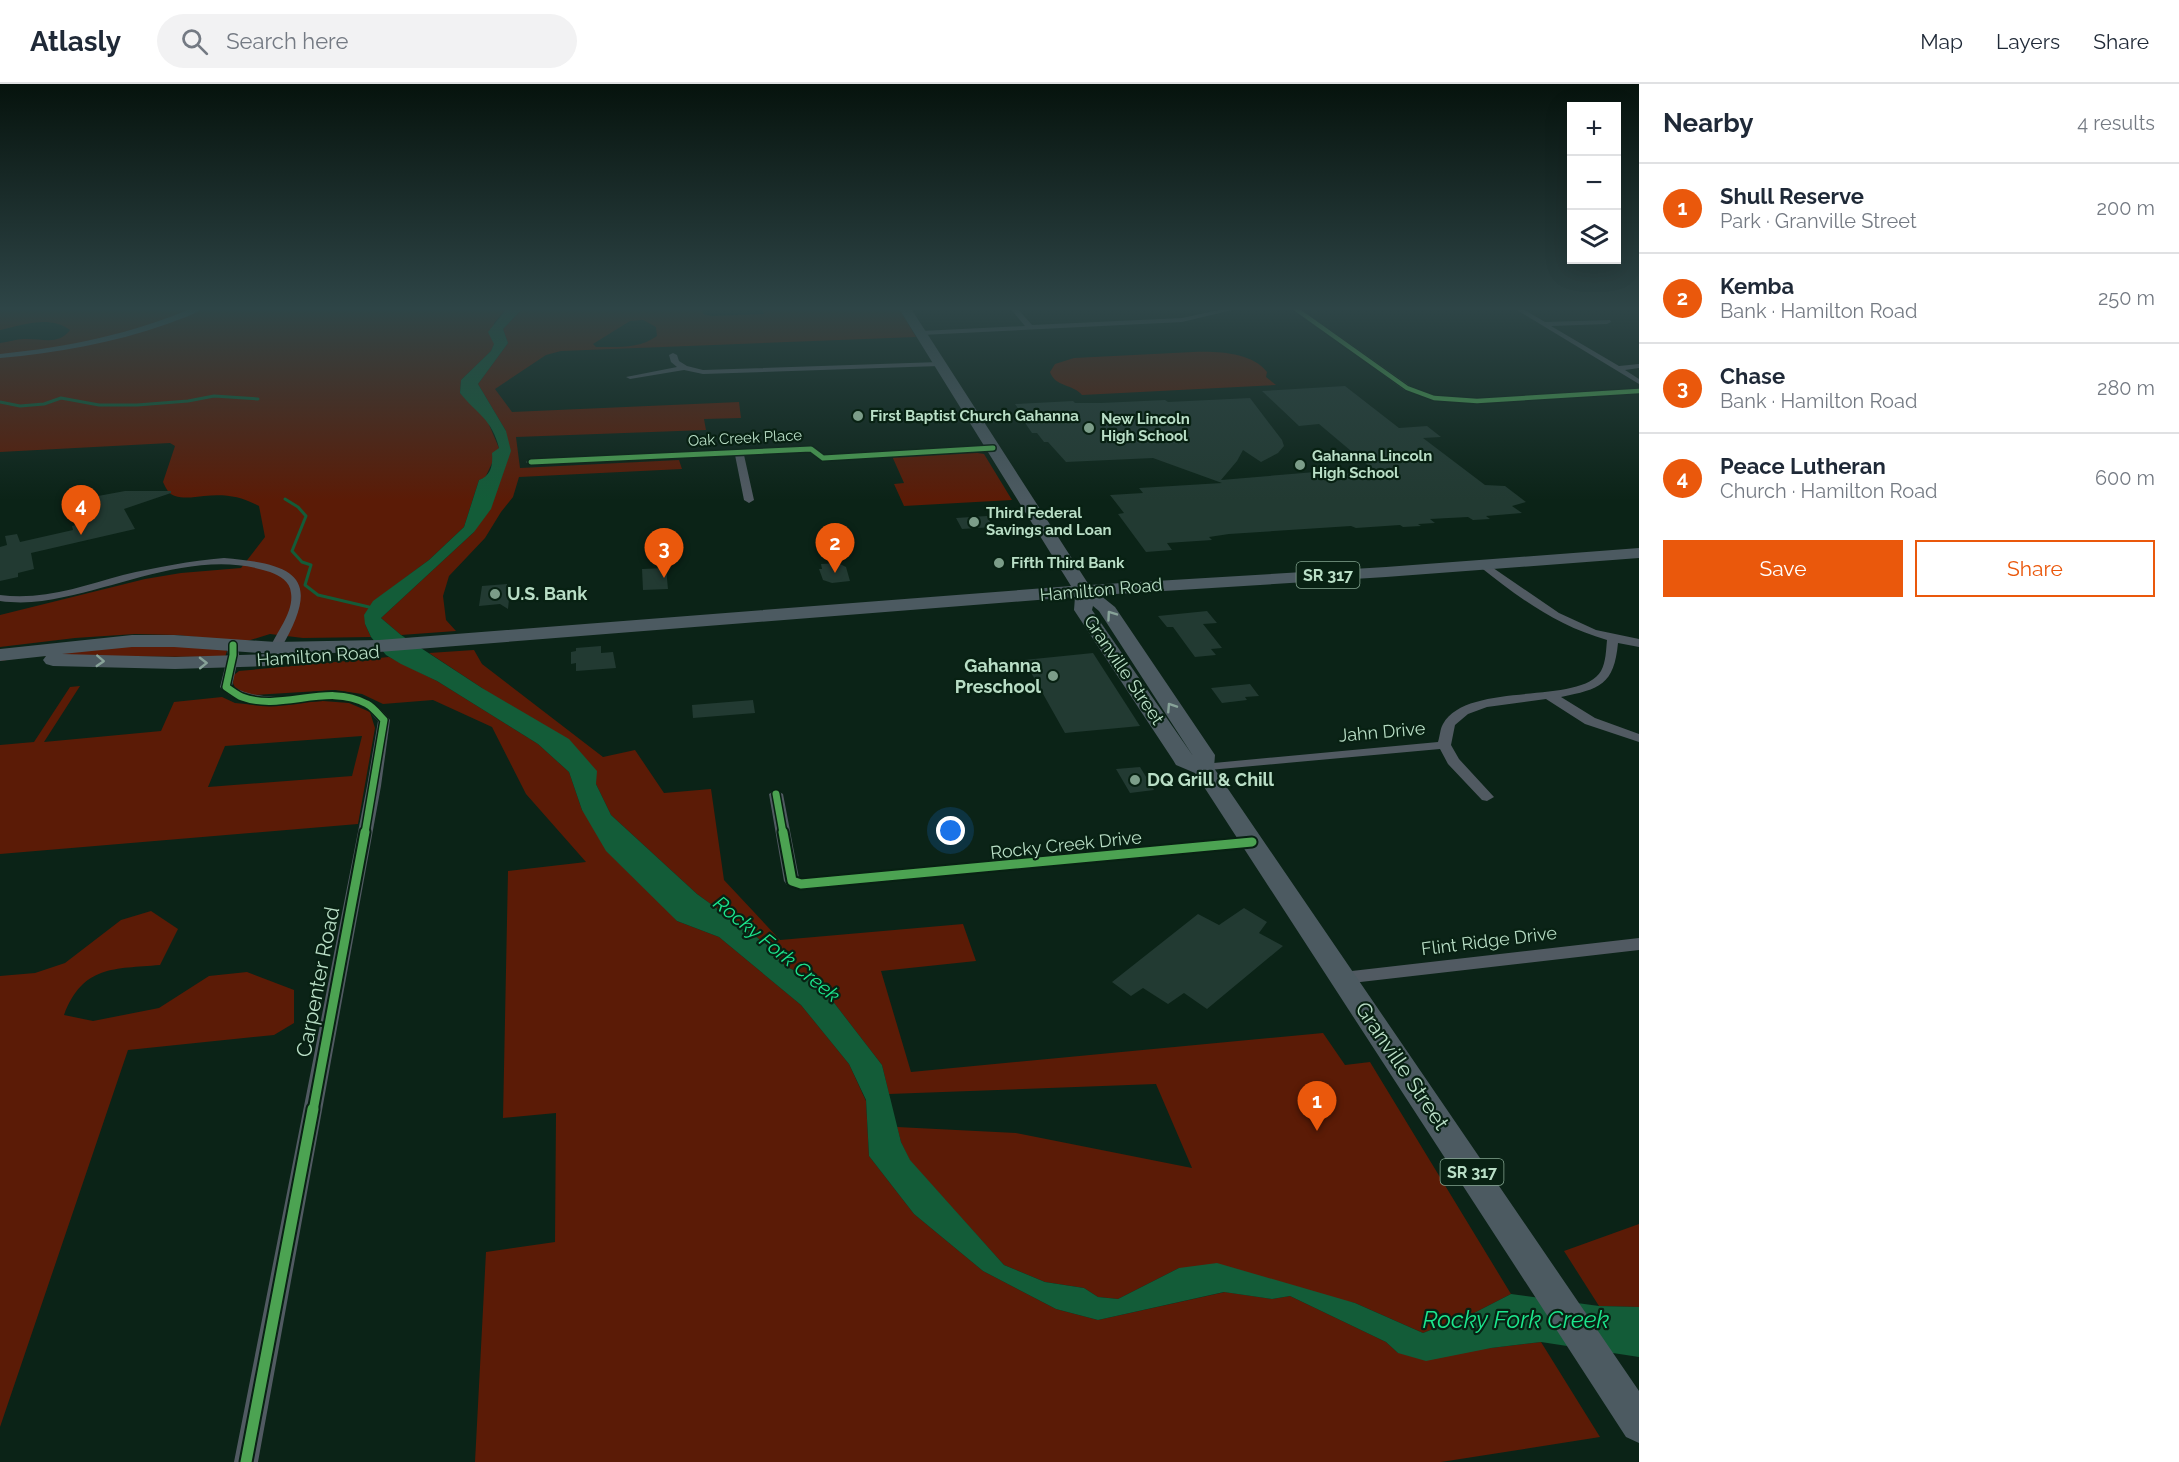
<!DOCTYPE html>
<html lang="en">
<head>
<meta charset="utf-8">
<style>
  :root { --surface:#fff; --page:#f2f2f3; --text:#1f2937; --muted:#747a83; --line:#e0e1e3; --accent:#ea580c }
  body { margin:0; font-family:Raleway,sans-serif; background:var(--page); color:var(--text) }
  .controls { position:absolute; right:18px; top:18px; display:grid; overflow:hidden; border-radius:0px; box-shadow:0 6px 24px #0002 }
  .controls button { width:54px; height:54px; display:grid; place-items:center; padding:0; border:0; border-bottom:2px solid var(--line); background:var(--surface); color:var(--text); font:30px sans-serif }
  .you { position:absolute; left:951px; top:747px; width:21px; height:21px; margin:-15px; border:4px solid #fff; border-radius:50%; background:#1a73e8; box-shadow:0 0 0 9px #1a73e833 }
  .badge { display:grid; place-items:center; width:39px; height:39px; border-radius:50%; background:var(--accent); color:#fff; font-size:20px; font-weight:700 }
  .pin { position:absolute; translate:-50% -50px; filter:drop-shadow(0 2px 3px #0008) }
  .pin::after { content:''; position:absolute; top:32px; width:21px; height:18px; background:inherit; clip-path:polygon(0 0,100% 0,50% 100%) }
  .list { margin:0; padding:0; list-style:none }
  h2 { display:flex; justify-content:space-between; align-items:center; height:78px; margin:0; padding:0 24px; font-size:26px }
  h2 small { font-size:20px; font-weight:400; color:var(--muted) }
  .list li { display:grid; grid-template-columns:39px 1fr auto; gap:18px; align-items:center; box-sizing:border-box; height:90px; padding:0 24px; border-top:2px solid var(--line) }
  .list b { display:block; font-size:22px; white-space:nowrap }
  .list p { margin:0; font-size:20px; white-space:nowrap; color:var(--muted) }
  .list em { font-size:20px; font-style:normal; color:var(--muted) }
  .actions { display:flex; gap:12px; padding:18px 24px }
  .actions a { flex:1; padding:14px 0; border:2px solid var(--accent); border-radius:0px; text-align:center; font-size:21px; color:var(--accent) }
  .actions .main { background:var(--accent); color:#fff }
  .icon { flex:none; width:33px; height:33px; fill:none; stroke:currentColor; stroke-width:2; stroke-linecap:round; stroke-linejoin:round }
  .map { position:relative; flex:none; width:1639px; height:1378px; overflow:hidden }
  header { display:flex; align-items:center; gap:36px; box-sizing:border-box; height:84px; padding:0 30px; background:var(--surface); border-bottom:2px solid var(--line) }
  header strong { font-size:28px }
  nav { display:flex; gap:33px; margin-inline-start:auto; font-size:21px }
  .search { width:420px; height:54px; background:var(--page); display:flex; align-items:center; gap:15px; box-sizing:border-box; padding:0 21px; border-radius:33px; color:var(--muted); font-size:22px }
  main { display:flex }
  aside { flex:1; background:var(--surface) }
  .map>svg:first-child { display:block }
  .green { fill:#5b1b06; fill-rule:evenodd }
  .water { fill:#135c38 }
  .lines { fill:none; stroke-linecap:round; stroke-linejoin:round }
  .stream { stroke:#135c38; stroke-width:3 }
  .building { fill:#223a32 }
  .minor { fill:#515a62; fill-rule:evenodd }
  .primary { fill:#4c5a61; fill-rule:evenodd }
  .cycleway-far4-casing { stroke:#082113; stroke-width:7 }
  .cycleway-far3-casing { stroke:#082113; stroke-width:8 }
  .cycleway-far2-casing { stroke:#082113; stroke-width:10 }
  .cycleway-far1-casing { stroke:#082113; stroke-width:13 }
  .cycleway-casing { stroke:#082113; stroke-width:15 }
  .cycleway-far4 { stroke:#4ca352; stroke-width:4.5 }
  .cycleway-far3 { stroke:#4ca352; stroke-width:5 }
  .cycleway-far2 { stroke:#4ca352; stroke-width:7 }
  .cycleway-far1 { stroke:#4ca352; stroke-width:9 }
  .cycleway { stroke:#4ca352; stroke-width:11 }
  .oneway { stroke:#88a399 }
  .poi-dot { fill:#7c9d89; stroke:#082113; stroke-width:2 }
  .labels { text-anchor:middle; stroke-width:4.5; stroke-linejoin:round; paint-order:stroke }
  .far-poi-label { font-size:15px; font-weight:bold; fill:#b9dec6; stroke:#082113; text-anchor:start }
  .far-street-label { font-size:15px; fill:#b9dec6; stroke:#082113 }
  .shield { fill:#082113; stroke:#84a590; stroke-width:1.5 }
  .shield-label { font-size:16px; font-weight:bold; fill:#b9dec6 }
  .street-label { font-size:18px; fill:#b9dec6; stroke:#082113 }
  .poi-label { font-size:18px; font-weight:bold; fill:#b9dec6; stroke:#082113; text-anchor:start }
  .water-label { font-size:20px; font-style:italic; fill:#1ce68d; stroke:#082113 }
  .near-street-label { font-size:21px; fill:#b9dec6; stroke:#082113 }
  .near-water-label { font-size:24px; font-style:italic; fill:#1ce68d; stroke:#082113 }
</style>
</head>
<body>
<header>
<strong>Atlasly</strong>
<div class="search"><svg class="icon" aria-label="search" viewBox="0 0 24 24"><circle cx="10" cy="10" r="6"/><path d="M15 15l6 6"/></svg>Search here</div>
<nav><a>Map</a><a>Layers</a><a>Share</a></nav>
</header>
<main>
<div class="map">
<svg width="1639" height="1378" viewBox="0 0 1639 1378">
  <rect width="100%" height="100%" fill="#0b2317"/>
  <!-- green -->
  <g class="green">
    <path d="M 0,223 L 508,223 L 494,239 L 494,260 L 491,267 L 461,296 L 460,309 L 487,336 L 499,364 L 485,394 L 479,396 L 464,443 L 429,476 L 373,518 L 365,540 L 371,553 L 303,554 L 270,550 L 244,558 L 177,551 L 135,550 L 75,554 L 0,563 L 0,531 L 145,495 L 181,489 L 241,484 L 265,453 L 259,422 C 240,412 225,410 204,412 C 195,413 184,415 175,412 C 168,410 166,404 163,398 L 175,362 L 170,359 L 0,368 L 0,259 C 8,258 16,255 24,255 C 42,254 58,262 70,246 C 49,231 24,241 0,246 Z"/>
    <path d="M 524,223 L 702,223 L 703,230 L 711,232 L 764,230 L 761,223 L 898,223 L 916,253 L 561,267 L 546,271 L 495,305 L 512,328 L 739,318 L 741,334 L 704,335 L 706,346 L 516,353 L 520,384 L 679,376 L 682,385 L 519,393 L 513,413 L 501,428 L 485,454 L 449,492 L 443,512 L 446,536 L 456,547 L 401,551 L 381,534 L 474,448 L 506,347 L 478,300 L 508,259 L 503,245 ZM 643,236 L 656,243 L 657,252 C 639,265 617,263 596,263 L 593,260 L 630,237 Z"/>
    <path d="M 1193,268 C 1216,267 1252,268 1267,288 L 1266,293 L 1276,301 L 1082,311 C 1073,300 1055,303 1050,288 L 1055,280 L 1074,274 Z"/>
    <path d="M 972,368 L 984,370 L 1012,416 L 904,422 L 894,400 L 904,399 L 892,372 Z"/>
    <path d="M 113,559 L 219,564 L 227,567 L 225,573 L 34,572 L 0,577 L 0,572 Z"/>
    <path d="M 474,566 L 482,580 L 603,673 L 635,666 L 664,709 L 711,705 L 724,796 L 780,856 L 963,840 L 976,877 L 881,887 L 911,988 L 1323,949 L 1345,981 L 1370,978 L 1511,1210 L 1474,1229 L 1423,1249 L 1355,1219 L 1179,1184 L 1118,1215 L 1098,1213 L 1084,1204 L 1045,1198 L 1004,1181 L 910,1077 L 901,1058 L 897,1043 L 1016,1049 L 1192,1084 L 1156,1000 L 889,1010 L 882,981 L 818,898 L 785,882 L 766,860 L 697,810 L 611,731 L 596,700 L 482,604 L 429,569 Z"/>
    <path d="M 389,573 L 437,597 L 538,660 L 569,688 L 582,726 L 677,837 L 719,853 L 801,921 L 849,980 L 866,1017 L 869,1072 L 914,1130 L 983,1187 L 1056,1225 L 1098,1236 L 1225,1208 L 1272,1215 L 1290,1212 L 1386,1258 L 1398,1269 L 1491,1264 L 1541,1258 L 1600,1353 L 1441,1378 L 475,1378 L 486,1168 L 555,1158 L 556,1029 L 503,1034 L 508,787 L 586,778 L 526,710 L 492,643 L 433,616 L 383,620 L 362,610 L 335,606 L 252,611 L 236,606 L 233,599 L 234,591 L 239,587 Z"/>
    <path d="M 80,602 L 44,658 L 161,647 L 174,618 L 222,613 L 235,619 L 257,621 L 323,617 L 349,619 L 370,628 L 375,644 L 358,740 L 0,770 L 0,661 L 34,658 L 70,603 ZM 362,652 L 352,692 L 208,703 L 225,662 Z"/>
    <path d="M 151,827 L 178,845 L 160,881 C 114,885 83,881 64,931 L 93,937 L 159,924 L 209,892 L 247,888 L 294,906 L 294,939 L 274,951 L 128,966 L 0,1343 L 0,892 L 35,889 L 65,879 L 121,836 Z"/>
    <path d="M 1639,1140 L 1639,1223 L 1599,1222 L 1564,1167 Z"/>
  </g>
  <!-- water -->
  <path class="water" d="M 508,223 L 524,223 L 503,245 L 508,259 L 478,300 L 506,347 L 511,367 L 491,425 L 474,448 L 381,534 L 401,551 L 482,604 L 569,655 L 597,687 L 596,700 L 611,731 L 697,810 L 766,860 L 785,882 L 818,898 L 882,981 L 901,1058 L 910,1076 L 1004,1181 L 1045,1198 L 1084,1204 L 1098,1213 L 1118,1215 L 1179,1184 L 1217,1179 L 1355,1219 L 1423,1249 L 1474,1229 L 1511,1210 L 1599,1222 L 1639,1223 L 1639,1273 L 1541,1258 L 1491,1264 L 1426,1277 L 1398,1269 L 1386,1258 L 1290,1212 L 1272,1215 L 1224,1208 L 1098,1236 L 1056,1225 L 983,1187 L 914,1130 L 869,1072 L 866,1016 L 849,980 L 801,921 L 719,853 L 677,837 L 606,767 L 582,726 L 569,688 L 538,660 L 437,597 L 401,580 L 386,571 L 371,553 L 365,540 L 364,531 L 373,517 L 429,476 L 464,443 L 479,396 C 491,392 493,381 492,369 L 499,364 C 492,335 477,330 460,309 L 461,296 L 491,267 L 494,260 L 488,248 Z"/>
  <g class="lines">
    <!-- stream -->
    <g class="stream">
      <path d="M 0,318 L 20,322 L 44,320 L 61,314 L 99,321 L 137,321 L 188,317 L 214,312 L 258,315"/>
      <path d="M 285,415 L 298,423 L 306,432 L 292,467 L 302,478 L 311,481 L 305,501 L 318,511 L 369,523"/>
    </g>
  </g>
  <!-- building -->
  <g class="building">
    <path d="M 1345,302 L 1399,344 L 1427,342 L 1441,353 L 1423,354 L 1485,401 L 1505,402 L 1526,418 L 1512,422 L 1522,429 L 1486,432 L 1490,435 L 1473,436 L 1468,433 L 1430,435 L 1435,439 L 1418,440 L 1421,442 L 1403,443 L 1400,441 L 1356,444 L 1351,442 L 1229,450 L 1209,453 L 1212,456 L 1167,459 L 1172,466 L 1146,468 L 1118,430 L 1124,429 L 1110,411 L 1143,409 L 1139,404 L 1222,399 L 1153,374 L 1066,378 L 1048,358 L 1044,358 L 1037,349 L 1032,349 L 1019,330 L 1022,330 L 1015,320 L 1073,317 L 1075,319 L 1101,319 L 1165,316 L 1168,318 L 1250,314 L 1282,356 L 1284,362 L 1278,369 L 1261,378 L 1243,366 L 1237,377 L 1221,396 L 1315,388 L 1319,391 L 1376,388 L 1319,340 L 1299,342 L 1262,307 Z"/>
    <path d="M 125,407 L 171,407 L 171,409 L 124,425 L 135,445 L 31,469 L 34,485 L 18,489 L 18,493 L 0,497 L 0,463 L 7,461 L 5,452 L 17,450 L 20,458 L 73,446 L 72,442 L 76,441 L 90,416 L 97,415 L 98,412 Z"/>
    <path d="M 987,432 L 993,443 L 962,445 L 956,434 Z"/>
    <path d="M 838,479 L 846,483 L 850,497 L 832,499 L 823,496 L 819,485 L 822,485 L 821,480 Z"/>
    <path d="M 666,484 L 668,505 L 643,506 L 642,485 Z"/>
    <path d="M 507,500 L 507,505 L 510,505 L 508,525 L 500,520 L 479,522 L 482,502 Z"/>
    <path d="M 1207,527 L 1217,539 L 1203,540 L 1222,564 L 1211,565 L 1216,571 L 1195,573 L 1173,543 L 1167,543 L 1158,532 Z"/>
    <path d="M 601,562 L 601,569 L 613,568 L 616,584 L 576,587 L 576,579 L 571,580 L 571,568 L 576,567 L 576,564 Z"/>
    <path d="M 1093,569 L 1140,642 L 1065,649 L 1024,576 Z"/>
    <path d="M 1250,600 L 1259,612 L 1245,613 L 1247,616 L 1222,619 L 1211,604 Z"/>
    <path d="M 753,616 L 755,629 L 693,634 L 692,621 Z"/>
    <path d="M 1140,683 L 1154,706 L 1130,709 L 1116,685 Z"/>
    <path d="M 1244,824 L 1267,838 L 1259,849 L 1283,862 L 1207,925 L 1184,909 L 1168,920 L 1143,904 L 1131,912 L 1112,898 L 1198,830 L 1219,841 Z"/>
  </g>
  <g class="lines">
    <!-- minor -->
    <g class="minor">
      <path d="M 195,223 L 205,223 C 194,231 180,235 167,240 C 113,259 57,269 0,274 L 0,270 C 68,263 132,250 195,223 Z"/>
      <path d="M 1009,223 L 1016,223 L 1032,241 L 1182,234 L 1228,224 L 1232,226 L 1182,238 L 921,251 L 917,249 L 921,247 L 1025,242 Z"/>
      <path d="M 1290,223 L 1298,223 L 1410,302 L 1435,312 L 1477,315 L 1639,305 L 1639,309 L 1477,319 L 1434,316 L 1404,306 Z"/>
      <path d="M 1512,223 L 1520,223 L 1545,238 L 1610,236 L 1611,238 L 1607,240 L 1551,242 L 1619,282 L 1639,280 L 1639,284 L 1625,286 L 1639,295 L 1639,300 Z"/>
      <path d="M 673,269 L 677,271 L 679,277 L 687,282 L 703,286 L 939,278 L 943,280 L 939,282 L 703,290 L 684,286 L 630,295 L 626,293 L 677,283 L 671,278 L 669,271 Z"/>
      <path d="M 993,361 L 997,364 L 996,366 L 823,377 L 809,368 L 744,371 L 754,416 L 749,419 L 744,416 L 735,371 L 531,381 L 526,378 L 531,375 L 811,362 L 825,371 Z"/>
      <path d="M 224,474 C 299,480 322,495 280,566 L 272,566 L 270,564 C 277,547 294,528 291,509 C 290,497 280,492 270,488 C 202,465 130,500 64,513 C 42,518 22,520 0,517 L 0,511 C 42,517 83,502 123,491 C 157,483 190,477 224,474 Z"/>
      <path d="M 1483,477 L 1559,529 L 1596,546 L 1639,555 L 1639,563 L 1618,559 C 1614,601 1600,605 1561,613 L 1595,634 L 1639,650 L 1639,658 L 1585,640 L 1546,615 L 1487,623 L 1468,630 L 1455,641 L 1451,661 L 1459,675 L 1494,713 L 1487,717 L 1482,716 L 1448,680 L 1440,665 L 1198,687 L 1196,684 L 1203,680 L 1438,658 C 1440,652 1440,645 1443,640 C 1467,596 1581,622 1601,587 C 1606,578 1606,566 1607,556 C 1557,542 1519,514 1479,482 L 1479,478 Z"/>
      <path d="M 233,557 L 237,559 L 239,571 L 232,602 C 283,633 347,579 390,636 L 381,702 L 258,1378 L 234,1378 L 367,702 L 378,637 C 373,632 369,626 364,623 C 324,596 256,643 220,603 L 228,571 L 227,561 Z"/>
      <path d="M 776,706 L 783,710 L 799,794 L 802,795 L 1252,753 L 1259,758 L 1252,763 L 801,805 L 787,801 L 784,797 L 769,710 Z"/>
      <path d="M 1639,854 L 1639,866 L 1343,900 L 1337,898 L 1335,894 L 1337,890 L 1343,888 Z"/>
    </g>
    <!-- primary -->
    <path class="primary" d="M 898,223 L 910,223 L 1089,501 L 1386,483 L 1639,464 L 1639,474 L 1386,493 L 1100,511 L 1115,523 L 1215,671 L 1214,684 L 1226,702 L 1639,1307 L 1639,1359 L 1626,1353 L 1195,689 L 1176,681 L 1173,676 L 1074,526 L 1075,513 L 379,568 L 276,570 L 174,563 L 132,563 L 62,570 L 175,573 L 269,570 L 276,572 L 279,576 L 276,580 L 269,582 L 175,585 L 53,582 L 46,580 L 43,576 L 46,572 L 0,577 L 0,565 L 132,551 L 174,551 L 276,558 L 379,556 L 1071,502 ZM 1093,522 L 1099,527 L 1193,672 L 1092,526 Z"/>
    <!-- cycleway-far4 casing -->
    <g class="cycleway-far4-casing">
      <path id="cycleway-far4" d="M 1293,223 L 1407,304 L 1434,314 L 1477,317 L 1639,307"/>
    </g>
    <!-- cycleway-far3 casing -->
    <g class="cycleway-far3-casing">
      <path id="cycleway-far3" d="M 531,378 L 811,365 L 823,374 L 993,364"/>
    </g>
    <!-- cycleway-far2 casing -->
    <g class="cycleway-far2-casing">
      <g id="cycleway-far2">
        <path d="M 233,561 L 233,571 L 226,603 C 231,606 237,611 242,613 C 282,628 328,598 367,620 C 373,623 379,631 384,636 L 365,749"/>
        <path d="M 776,710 L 783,749"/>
      </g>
    </g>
    <!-- cycleway-far1 casing -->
    <g class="cycleway-far1-casing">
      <g id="cycleway-far1">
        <path d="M 783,748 L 792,797 L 801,800 L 1252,758"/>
        <path d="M 313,1027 L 365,748"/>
      </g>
    </g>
    <!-- cycleway casing -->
    <g class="cycleway-casing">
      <path id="cycleway" d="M 246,1378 L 313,1025"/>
    </g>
    <!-- cycleway-far4 -->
    <use href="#cycleway-far4" class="cycleway-far4"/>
    <!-- cycleway-far3 -->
    <use href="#cycleway-far3" class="cycleway-far3"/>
    <!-- cycleway-far2 -->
    <use href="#cycleway-far2" class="cycleway-far2"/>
    <!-- cycleway-far1 -->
    <use href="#cycleway-far1" class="cycleway-far1"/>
    <!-- cycleway -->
    <use href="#cycleway" class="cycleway"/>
  </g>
  <!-- one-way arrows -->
  <defs><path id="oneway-chevron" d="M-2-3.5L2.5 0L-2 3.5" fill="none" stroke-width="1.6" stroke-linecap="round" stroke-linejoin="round" transform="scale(1.5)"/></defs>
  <g class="oneway">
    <use href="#oneway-chevron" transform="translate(1111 531) rotate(-125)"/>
    <use href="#oneway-chevron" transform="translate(100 577) rotate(3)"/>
    <use href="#oneway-chevron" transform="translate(203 579) rotate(-1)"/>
    <use href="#oneway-chevron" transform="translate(1171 623) rotate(-123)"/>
  </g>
  <!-- sky -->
  <linearGradient id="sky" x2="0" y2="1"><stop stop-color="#06130d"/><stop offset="0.54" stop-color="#2e4547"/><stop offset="1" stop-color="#2e4547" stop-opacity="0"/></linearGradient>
  <rect width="1639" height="416" fill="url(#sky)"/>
  <!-- markers -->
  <g class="poi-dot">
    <circle cx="858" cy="332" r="6"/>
    <circle cx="1089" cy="344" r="6"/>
    <circle cx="1300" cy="381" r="6"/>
    <circle cx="974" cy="438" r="6"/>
    <circle cx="999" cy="479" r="6"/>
    <circle cx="495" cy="510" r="6"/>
    <circle cx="1053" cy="592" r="6"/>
    <circle cx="1135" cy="696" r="6"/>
  </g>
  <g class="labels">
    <!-- far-poi labels -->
    <g class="far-poi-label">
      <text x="870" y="337">First Baptist Church Gahanna</text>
      <text x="1101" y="340">New Lincoln<tspan x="1101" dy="17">High School</tspan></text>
      <text x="1312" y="377">Gahanna Lincoln<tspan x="1312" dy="17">High School</tspan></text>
      <text x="986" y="434">Third Federal<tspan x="986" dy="17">Savings and Loan</tspan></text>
      <text x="1011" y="484">Fifth Third Bank</text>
    </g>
    <!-- far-street labels -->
    <g class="far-street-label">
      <text transform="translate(745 354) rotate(-3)" y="5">Oak Creek Place</text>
    </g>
    <!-- shield labels -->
    <g class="shield">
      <rect x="1296.5" y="478" width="63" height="26" rx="4.5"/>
      <rect x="1440.5" y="1075" width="63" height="26" rx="4.5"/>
    </g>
    <g class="shield-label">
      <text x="1328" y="497">SR 317</text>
      <text x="1472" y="1094">SR 317</text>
    </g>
    <!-- street labels -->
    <g class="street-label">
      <text transform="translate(1101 506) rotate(-5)" y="6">Hamilton Road</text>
      <text transform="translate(318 572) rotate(-4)" y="6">Hamilton Road</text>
      <text transform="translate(1124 586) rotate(56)" y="6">Granville Street</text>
      <text transform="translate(1382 648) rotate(-5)" y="6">Jahn Drive</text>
      <text transform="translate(1066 761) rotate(-6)" y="6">Rocky Creek Drive</text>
      <text transform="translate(1489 857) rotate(-7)" y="6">Flint Ridge Drive</text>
    </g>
    <!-- poi labels -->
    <g class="poi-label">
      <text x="507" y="516">U.S. Bank</text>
      <text x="1041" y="588" text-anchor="end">Gahanna<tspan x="1041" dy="21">Preschool</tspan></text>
      <text x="1147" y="702">DQ Grill &amp; Chill</text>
    </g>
    <!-- water labels -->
    <g class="water-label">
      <text transform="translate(777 865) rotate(39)" y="7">Rocky Fork Creek</text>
    </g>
    <!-- near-street labels -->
    <g class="near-street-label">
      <text transform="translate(318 898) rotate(-79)" y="7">Carpenter Road</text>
      <text transform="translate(1402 982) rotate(56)" y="7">Granville Street</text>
    </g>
    <!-- near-water labels -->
    <g class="near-water-label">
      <text x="1516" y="1244">Rocky Fork Creek</text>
    </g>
  </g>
</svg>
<div class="controls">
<button>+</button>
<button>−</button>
<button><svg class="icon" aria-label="layers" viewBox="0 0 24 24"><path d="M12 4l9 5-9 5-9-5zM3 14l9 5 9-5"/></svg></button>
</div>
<div class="you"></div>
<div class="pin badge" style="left:1317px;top:1047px">1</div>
<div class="pin badge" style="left:835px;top:489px">2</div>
<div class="pin badge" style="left:664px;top:494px">3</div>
<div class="pin badge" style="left:81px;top:451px">4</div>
</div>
<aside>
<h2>Nearby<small>4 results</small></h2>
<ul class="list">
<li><span class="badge">1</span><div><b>Shull Reserve</b><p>Park · Granville Street</p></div><em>200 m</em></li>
<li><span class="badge">2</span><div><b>Kemba</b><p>Bank · Hamilton Road</p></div><em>250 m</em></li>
<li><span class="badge">3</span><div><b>Chase</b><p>Bank · Hamilton Road</p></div><em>280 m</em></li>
<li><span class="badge">4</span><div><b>Peace Lutheran</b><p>Church · Hamilton Road</p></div><em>600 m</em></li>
</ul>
<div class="actions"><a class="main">Save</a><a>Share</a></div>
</aside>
</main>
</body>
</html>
